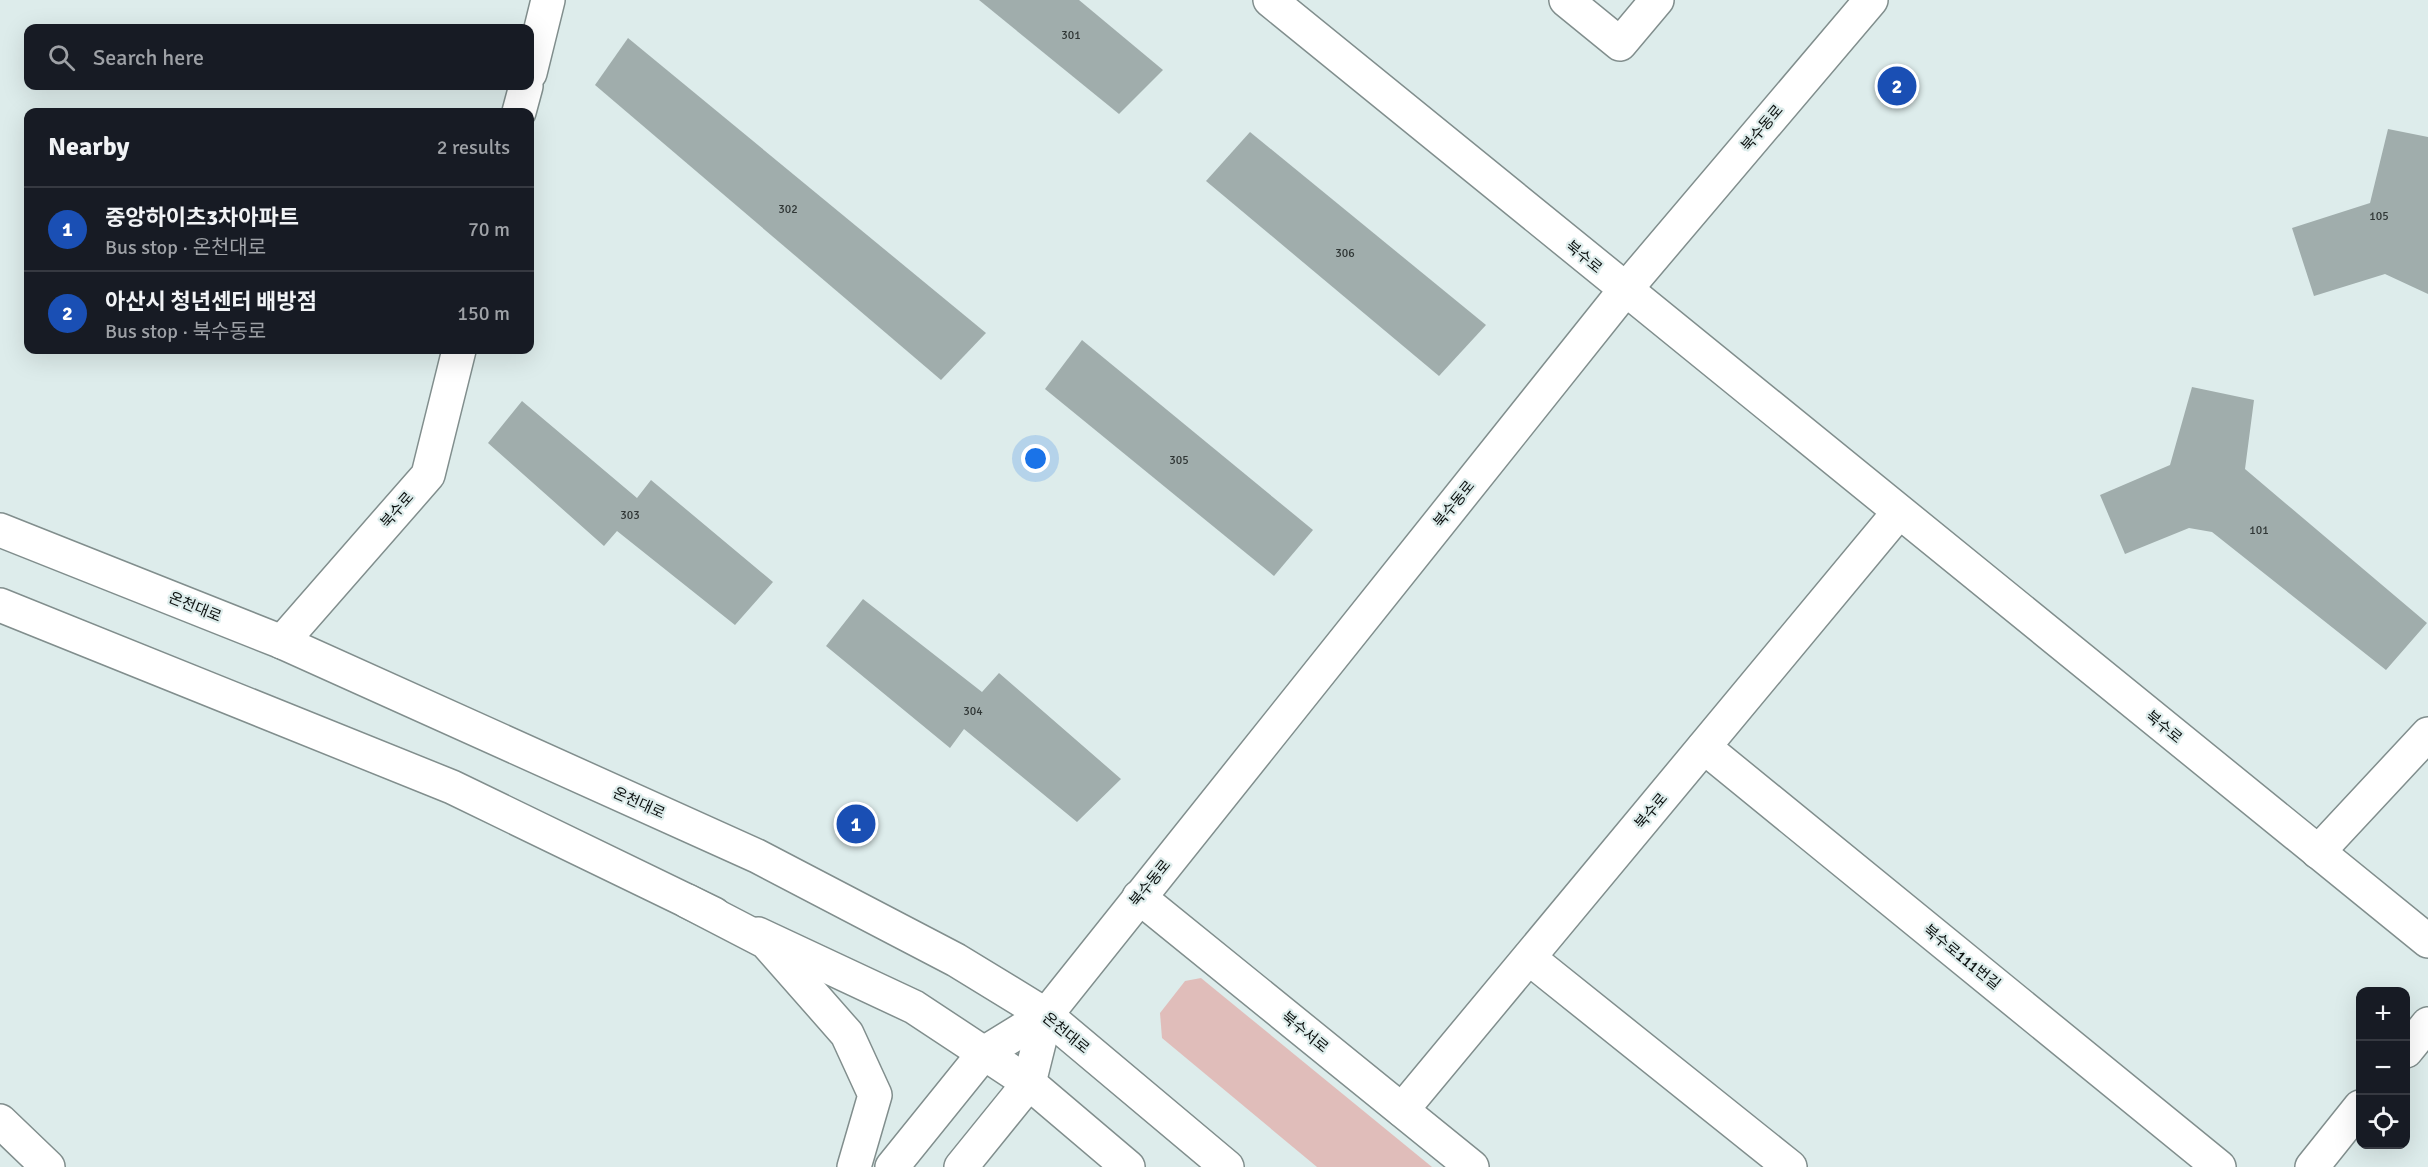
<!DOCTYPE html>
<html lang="en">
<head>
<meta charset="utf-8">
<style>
  :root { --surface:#171b24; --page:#242831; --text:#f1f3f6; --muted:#9ea1a6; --line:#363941; --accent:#cf8b97 }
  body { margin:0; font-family:Signika,"Noto Sans KR",sans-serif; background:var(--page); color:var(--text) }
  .controls { position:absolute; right:18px; bottom:18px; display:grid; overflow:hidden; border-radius:12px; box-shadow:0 6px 24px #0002 }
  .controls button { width:54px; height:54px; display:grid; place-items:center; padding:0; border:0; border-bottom:2px solid var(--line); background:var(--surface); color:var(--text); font:30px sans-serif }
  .you { position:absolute; left:1036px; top:459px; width:21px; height:21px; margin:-15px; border:4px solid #fff; border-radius:50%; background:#1a73e8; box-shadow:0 0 0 9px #1a73e833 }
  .badge { display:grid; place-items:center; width:39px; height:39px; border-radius:50%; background:var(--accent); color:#fff; font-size:20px; font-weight:700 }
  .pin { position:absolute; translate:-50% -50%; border:3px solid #fff; box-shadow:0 2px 6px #0006 }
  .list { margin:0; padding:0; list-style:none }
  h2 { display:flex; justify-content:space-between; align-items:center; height:78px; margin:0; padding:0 24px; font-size:26px }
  h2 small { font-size:20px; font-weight:400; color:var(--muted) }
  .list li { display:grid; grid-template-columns:39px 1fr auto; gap:18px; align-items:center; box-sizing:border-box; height:84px; padding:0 24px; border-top:2px solid var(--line) }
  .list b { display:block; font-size:22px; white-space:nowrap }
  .list p { margin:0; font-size:20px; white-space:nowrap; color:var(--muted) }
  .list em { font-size:20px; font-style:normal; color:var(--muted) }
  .icon { flex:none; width:33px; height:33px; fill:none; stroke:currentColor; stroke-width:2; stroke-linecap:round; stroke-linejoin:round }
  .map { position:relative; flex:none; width:2428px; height:1167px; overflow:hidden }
  .search { position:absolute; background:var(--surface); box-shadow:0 6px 24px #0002; left:24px; top:24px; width:510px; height:66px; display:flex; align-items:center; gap:15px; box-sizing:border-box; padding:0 21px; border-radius:12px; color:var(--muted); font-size:22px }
  .panel { position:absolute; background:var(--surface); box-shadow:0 6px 24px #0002; left:24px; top:108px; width:510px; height:246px; border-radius:12px }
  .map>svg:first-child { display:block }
  .green { fill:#e0bdba }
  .building { fill:#a0adac }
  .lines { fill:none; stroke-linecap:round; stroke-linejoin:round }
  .minor-casing { stroke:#818e8d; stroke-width:36 }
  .highway-casing { stroke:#818e8d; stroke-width:36 }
  .minor { stroke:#fff; stroke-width:33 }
  .highway { stroke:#fff; stroke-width:33 }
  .labels { text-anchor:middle; stroke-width:4.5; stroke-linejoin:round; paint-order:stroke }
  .number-label { font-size:12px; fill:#303736 }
  .street-label { font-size:15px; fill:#0b100f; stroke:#ddeceb }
</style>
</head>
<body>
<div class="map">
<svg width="2428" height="1167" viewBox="0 0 2428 1167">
  <rect width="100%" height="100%" fill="#ddeceb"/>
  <!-- green -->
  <path class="green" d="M 1201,978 L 1432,1167 L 1317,1167 L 1162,1038 L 1160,1013 L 1185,981 Z"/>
  <!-- building -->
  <g class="building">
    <path d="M 979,0 L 1079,0 L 1163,70 L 1119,114 Z"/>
    <path d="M 628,38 L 986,333 L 941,380 L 595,85 Z"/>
    <path d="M 2388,129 L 2428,137 L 2428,294 L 2385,274 L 2314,296 L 2292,228 L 2370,203 Z"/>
    <path d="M 1250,132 L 1486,325 L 1439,376 L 1206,181 Z"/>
    <path d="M 1082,340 L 1313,530 L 1274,576 L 1045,389 Z"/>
    <path d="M 2192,387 L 2254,400 L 2245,469 L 2427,623 L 2386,670 L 2212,532 L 2189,528 L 2125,554 L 2100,495 L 2170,465 Z"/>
    <path d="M 522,401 L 637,498 L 651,480 L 773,582 L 735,625 L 617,531 L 604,546 L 488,443 Z"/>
    <path d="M 863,599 L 982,692 L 999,673 L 1121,779 L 1077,822 L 964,729 L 950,748 L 826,646 Z"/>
  </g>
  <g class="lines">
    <!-- minor casing -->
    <g class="minor-casing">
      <g id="minor">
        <path d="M 1270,0 L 2428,941"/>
        <path d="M 1566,0 L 1620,44 L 1657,0"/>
        <path d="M 530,73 L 548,0"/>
        <path d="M 519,112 L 526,86"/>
        <path d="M 0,530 L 282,642 L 757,856 L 956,960 L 1046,1015 L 1227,1167"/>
        <path d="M 0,605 L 452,787 L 714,914"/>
        <path d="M 282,642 L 428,475 L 459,350"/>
        <path d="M 1704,747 L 2219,1167"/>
        <path d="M 2318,852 L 2428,734"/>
        <path d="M 1139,897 L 1472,1167"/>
        <path d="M 758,934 L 914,1007 L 1029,1083 L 1128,1167"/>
        <path d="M 1529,958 L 1790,1167"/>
        <path d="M 1046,1015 L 1625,290 L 1871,0"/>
        <path d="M 2406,1051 L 2428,1024"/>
        <path d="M 1402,1110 L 1899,512"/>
        <path d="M 2312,1167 L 2360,1107"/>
      </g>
    </g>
    <!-- highway casing -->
    <g class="highway-casing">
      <g id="highway">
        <path d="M 687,901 L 766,942 L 847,1034 L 875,1095 L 854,1167"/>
        <path d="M 0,1121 L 48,1167"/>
        <path d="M 892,1167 L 984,1053 L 1046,1015"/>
        <path d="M 961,1167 L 1029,1083 L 1046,1015"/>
      </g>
    </g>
    <!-- minor -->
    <use href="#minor" class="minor"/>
    <!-- highway -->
    <use href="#highway" class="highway"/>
  </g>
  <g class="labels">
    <!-- number labels -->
    <g class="number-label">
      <text x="1071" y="39">301</text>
      <text x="788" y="213">302</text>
      <text x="2379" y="220">105</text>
      <text x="1345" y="257">306</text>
      <text x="1179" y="464">305</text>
      <text x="630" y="519">303</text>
      <text x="2259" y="534">101</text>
      <text x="973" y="715">304</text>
    </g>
    <!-- street labels -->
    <g class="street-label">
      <text transform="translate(1762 128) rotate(-50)" y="5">북수동로</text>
      <text transform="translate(1584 257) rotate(39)" y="5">북수로</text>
      <text transform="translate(1454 504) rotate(-51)" y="5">북수동로</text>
      <text transform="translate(397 510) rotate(-49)" y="5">북수로</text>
      <text transform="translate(195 607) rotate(22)" y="5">온천대로</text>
      <text transform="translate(2164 727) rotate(39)" y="5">북수로</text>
      <text transform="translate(639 803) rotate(24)" y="5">온천대로</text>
      <text transform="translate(1651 811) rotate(-50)" y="5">북수로</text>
      <text transform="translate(1150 883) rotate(-51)" y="5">북수동로</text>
      <text transform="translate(1962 957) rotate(39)" y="5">북수로111번길</text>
      <text transform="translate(1305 1032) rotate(39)" y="5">북수서로</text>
      <text transform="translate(1066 1033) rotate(39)" y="5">온천대로</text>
    </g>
  </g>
</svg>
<div class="controls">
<button>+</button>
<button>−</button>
<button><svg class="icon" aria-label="locate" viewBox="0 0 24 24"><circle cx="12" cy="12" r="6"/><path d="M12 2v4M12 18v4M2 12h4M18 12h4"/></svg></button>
</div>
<div class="you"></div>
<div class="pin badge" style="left:856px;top:824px;background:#1a4fb4">1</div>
<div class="pin badge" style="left:1897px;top:86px;background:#1a4fb4">2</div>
<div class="search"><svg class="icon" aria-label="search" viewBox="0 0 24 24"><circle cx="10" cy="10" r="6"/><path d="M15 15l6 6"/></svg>Search here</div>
<section class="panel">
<h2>Nearby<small>2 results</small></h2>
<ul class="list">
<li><span class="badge" style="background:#1a4fb4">1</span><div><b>중앙하이츠3차아파트</b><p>Bus stop · 온천대로</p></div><em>70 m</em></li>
<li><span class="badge" style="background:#1a4fb4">2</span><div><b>아산시 청년센터 배방점</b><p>Bus stop · 북수동로</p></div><em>150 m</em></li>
</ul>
</section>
</div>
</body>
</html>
